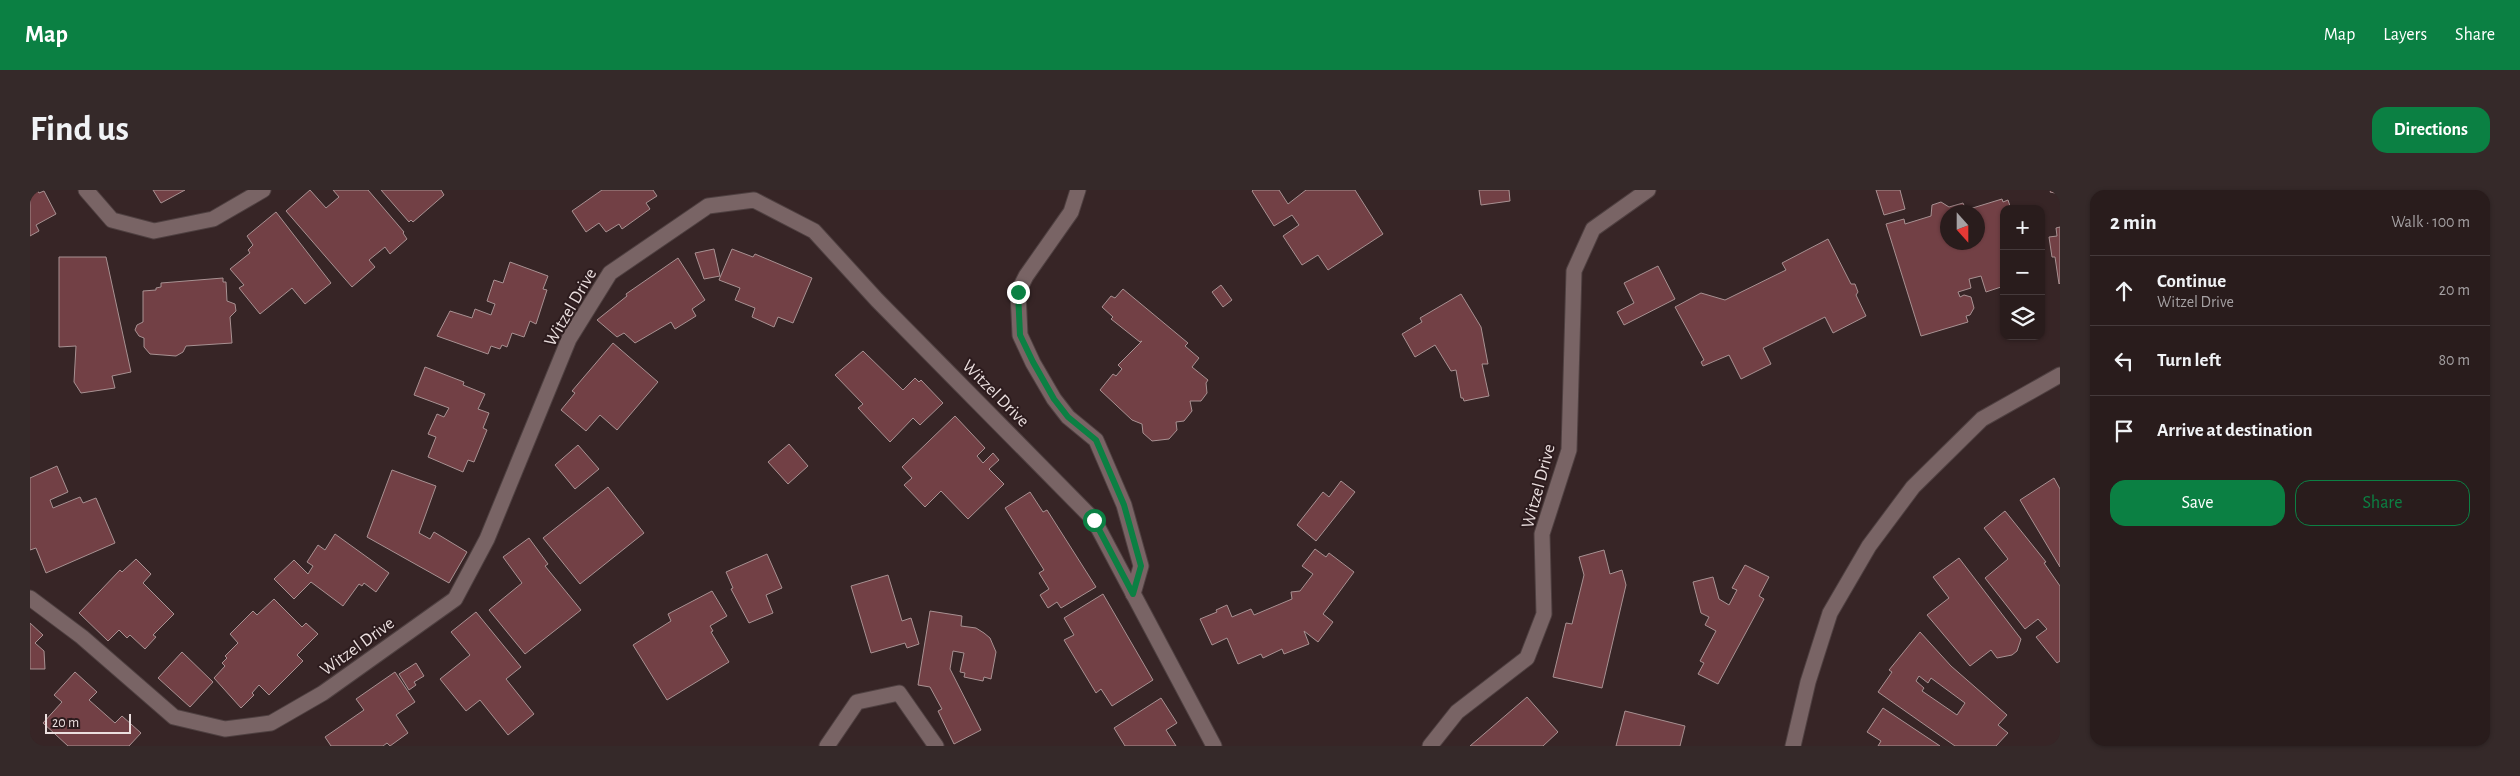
<!DOCTYPE html>
<html lang="en">
<head>
<meta charset="utf-8">
<style>
  :root { --surface:#291c1c; --page:#352929; --text:#f1f3f6; --muted:#a5a1a3; --line:#453a3b; --accent:#0b8043 }
  body { margin:0; font-family:"Alegreya Sans",sans-serif; background:var(--page); color:var(--text) }
  .controls { position:absolute; right:15px; top:15px; display:grid; overflow:hidden; border-radius:10px; box-shadow:0 1px 4px #0004 }
  .controls button { width:45px; height:45px; display:grid; place-items:center; padding:0; border:0; border-bottom:1px solid var(--line); background:var(--surface); color:var(--text); font:25px sans-serif }
  .compass { position:absolute; left:1910px; top:15px; width:45px; height:45px; border-radius:50%; background:var(--surface); box-shadow:0 1px 4px #0004; rotate:159deg }
  .scale { position:absolute; left:15px; bottom:12px; width:86px; box-sizing:border-box; padding-left:5px; border:2px solid #ebdfdf; border-top:0; font-size:14px; line-height:18px; white-space:nowrap; color:#ebdfdf; -webkit-text-stroke:4px #2c1b1d; paint-order:stroke }
  .stop { position:absolute; width:15px; height:15px; margin:-11px; border:4px solid #0b8043; border-radius:50%; background:#fff }
  .stop.end { background:#0b8043; border-color:#fff; box-shadow:0 1px 5px #0008 }
  .list { margin:0; padding:0; list-style:none }
  h2 { display:flex; justify-content:space-between; align-items:center; height:65px; margin:0; padding:0 20px; font-size:21px }
  h2 small { font-size:16px; font-weight:400; color:var(--muted) }
  .list li { display:grid; grid-template-columns:32px 1fr auto; gap:15px; align-items:center; box-sizing:border-box; height:70px; padding:0 20px; border-top:1px solid var(--line) }
  .list b { display:block; font-size:19px; white-space:nowrap }
  .list p { margin:0; font-size:16px; white-space:nowrap; color:var(--muted) }
  .list em { font-size:16px; font-style:normal; color:var(--muted) }
  .actions { display:flex; gap:10px; padding:15px 20px }
  .actions a { flex:1; padding:11px 0; border:1px solid var(--accent); border-radius:15px; text-align:center; font-size:18px; color:var(--accent) }
  .actions .main { background:var(--accent); color:#fff }
  .icon { flex:none; width:28px; height:28px; fill:none; stroke:currentColor; stroke-width:2; stroke-linecap:round; stroke-linejoin:round }
  .map { position:relative; flex:none; width:2030px; height:556px; overflow:hidden; border-radius:15px }
  header { display:flex; align-items:center; gap:30px; box-sizing:border-box; height:70px; padding:0 25px; background:var(--accent); color:#fff }
  header strong { font-size:24px }
  nav { display:flex; gap:28px; margin-inline-start:auto; font-size:18px }
  .intro { display:flex; align-items:center; justify-content:space-between; box-sizing:border-box; height:120px; padding:0 30px }
  h1 { margin:0; font-size:35px }
  .button { padding:12px 22px; border-radius:15px; background:var(--accent); color:#fff; font-size:18px; font-weight:700 }
  main { display:flex; gap:30px; padding:0 30px }
  aside { flex:1; background:var(--surface); border-radius:15px; box-shadow:0 1px 4px #0004 }
  .map>svg:first-child { display:block }
  .building { fill:#724045; stroke:#a89192; fill-rule:evenodd }
  .lines { fill:none; stroke-linecap:round; stroke-linejoin:round }
  .minor-casing { stroke:#4f4041; stroke-width:17 }
  .minor { stroke:#796465; stroke-width:15 }
  .route { stroke:#0b8043; stroke-width:6 }
  .labels { text-anchor:middle; stroke-width:4; stroke-linejoin:round; paint-order:stroke }
  .street-label { font-size:18px; fill:#ebdfdf; stroke:#2c1b1d }
</style>
</head>
<body>
<header>
<strong>Map</strong>
<nav><a>Map</a><a>Layers</a><a>Share</a></nav>
</header>
<div class="intro"><h1>Find us</h1><a class="button">Directions</a></div>
<main>
<div class="map">
<svg width="2030" height="556" viewBox="0 0 2030 556">
  <rect width="100%" height="100%" fill="#372526"/>
  <!-- building -->
  <g class="building">
    <path d="M 0,0 L 7,0 L 9,3 L 14,1 L 26,24 L 6,35 L 9,41 L 0,46 Z"/>
    <path d="M 123,0 L 155,0 L 131,13 Z"/>
    <path d="M 280,0 L 296,18 L 309,7 L 303,0 L 338,0 L 374,42 L 373,43 L 377,49 L 360,64 L 355,57 L 339,70 L 345,77 L 322,97 L 256,21 Z"/>
    <path d="M 351,0 L 411,0 L 414,5 L 383,32 L 381,30 L 379,32 Z"/>
    <path d="M 572,0 L 623,0 L 627,6 L 616,13 L 620,19 L 592,39 L 589,34 L 576,42 L 569,33 L 556,42 L 542,21 Z"/>
    <path d="M 1223,0 L 1249,0 L 1258,14 L 1276,0 L 1325,0 L 1353,44 L 1298,80 L 1288,65 L 1272,75 L 1253,46 L 1269,35 L 1262,25 L 1244,36 L 1222,1 Z"/>
    <path d="M 1449,0 L 1479,0 L 1480,11 L 1451,15 Z"/>
    <path d="M 1846,0 L 1870,0 L 1875,19 L 1854,25 Z"/>
    <path d="M 2021,0 L 2030,0 L 2030,4 L 2020,2 Z"/>
    <path d="M 1972,9 L 1973,12 L 1978,10 L 1981,19 L 1974,19 L 1974,96 L 1956,102 L 1951,86 L 1939,89 L 1941,98 L 1928,102 L 1930,107 L 1934,105 L 1941,107 L 1944,118 L 1940,125 L 1936,126 L 1938,132 L 1891,146 L 1856,34 L 1874,29 L 1875,34 L 1901,26 L 1902,15 L 1911,12 L 1919,17 L 1933,13 L 1936,20 ZM 1918,22 L 1948,22 L 1948,52 L 1918,52 Z"/>
    <path d="M 246,22 L 301,93 L 275,114 L 262,98 L 230,124 L 209,98 L 214,95 L 200,79 L 220,63 L 218,60 L 223,55 L 217,46 Z"/>
    <path d="M 2030,37 L 2030,93 L 2029,94 L 2025,67 L 2022,67 L 2019,47 L 2027,46 L 2026,38 Z"/>
    <path d="M 1798,49 L 1821,94 L 1825,94 L 1828,102 L 1826,105 L 1836,126 L 1803,143 L 1795,127 L 1733,158 L 1741,174 L 1711,189 L 1699,165 L 1673,176 L 1671,172 L 1674,170 L 1645,117 L 1671,103 L 1695,110 L 1756,80 L 1752,73 Z"/>
    <path d="M 684,59 L 690,86 L 674,89 L 665,63 Z"/>
    <path d="M 702,59 L 723,67 L 725,64 L 782,88 L 763,133 L 748,127 L 744,137 L 722,127 L 725,118 L 705,110 L 710,98 L 689,90 Z"/>
    <path d="M 29,67 L 76,67 L 101,182 L 82,186 L 85,198 L 51,203 L 44,192 L 46,156 L 29,157 Z"/>
    <path d="M 648,68 L 675,110 L 662,119 L 666,126 L 645,139 L 641,132 L 605,153 L 594,143 L 587,147 L 567,130 L 597,106 L 596,104 Z"/>
    <path d="M 480,72 L 518,86 L 513,99 L 517,100 L 506,134 L 500,131 L 494,147 L 482,143 L 477,157 L 472,155 L 470,159 L 461,156 L 458,164 L 407,146 L 420,121 L 442,128 L 445,119 L 461,125 L 465,114 L 457,111 L 464,90 L 473,93 Z"/>
    <path d="M 1628,76 L 1645,109 L 1594,135 L 1587,122 L 1604,113 L 1594,93 Z"/>
    <path d="M 193,88 L 193,92 L 196,92 L 197,111 L 205,114 L 206,121 L 200,127 L 202,153 L 156,156 L 153,162 L 146,166 L 120,164 L 114,157 L 114,148 L 109,146 L 105,140 L 107,135 L 113,132 L 113,101 L 126,100 L 126,98 L 131,97 L 131,93 Z"/>
    <path d="M 1191,95 L 1202,110 L 1193,117 L 1182,102 Z"/>
    <path d="M 1093,99 L 1158,153 L 1155,156 L 1169,168 L 1162,177 L 1178,190 L 1176,193 L 1177,203 L 1171,211 L 1160,211 L 1162,221 L 1154,231 L 1146,232 L 1147,240 L 1139,249 L 1122,251 L 1113,243 L 1112,234 L 1102,230 L 1070,200 L 1083,184 L 1086,186 L 1092,179 L 1088,175 L 1112,151 L 1110,152 L 1081,129 L 1083,127 L 1072,117 L 1081,106 L 1085,108 Z"/>
    <path d="M 1431,104 L 1451,137 L 1458,174 L 1452,174 L 1459,206 L 1434,211 L 1433,208 L 1431,208 L 1426,180 L 1421,181 L 1405,155 L 1385,167 L 1372,144 L 1392,132 L 1390,128 Z"/>
    <path d="M 583,153 L 628,192 L 587,240 L 570,225 L 556,241 L 531,220 L 545,203 L 542,201 Z"/>
    <path d="M 833,161 L 873,200 L 885,188 L 889,192 L 891,190 L 913,213 L 890,235 L 883,228 L 860,252 L 828,218 L 833,214 L 805,185 Z"/>
    <path d="M 395,177 L 434,192 L 433,195 L 455,204 L 448,219 L 459,223 L 453,238 L 457,240 L 444,272 L 438,270 L 433,282 L 398,267 L 406,247 L 398,244 L 407,224 L 414,227 L 419,218 L 384,205 Z"/>
    <path d="M 925,226 L 955,258 L 947,266 L 953,273 L 963,263 L 969,270 L 959,279 L 974,294 L 938,329 L 911,301 L 895,317 L 874,295 L 882,288 L 872,277 Z"/>
    <path d="M 759,254 L 778,276 L 758,294 L 738,272 Z"/>
    <path d="M 548,255 L 569,279 L 545,299 L 525,275 Z"/>
    <path d="M 27,276 L 38,302 L 20,310 L 23,318 L 50,307 L 53,313 L 66,308 L 85,353 L 16,383 L 6,358 L 0,360 L 0,288 Z"/>
    <path d="M 362,280 L 406,296 L 389,343 L 400,349 L 404,342 L 437,362 L 419,393 L 337,347 Z"/>
    <path d="M 2024,288 L 2030,299 L 2030,377 L 1990,310 Z"/>
    <path d="M 1311,291 L 1325,302 L 1286,351 L 1267,335 L 1293,302 L 1299,307 Z"/>
    <path d="M 578,297 L 614,343 L 550,394 L 513,348 Z"/>
    <path d="M 1000,302 L 1013,322 L 1017,320 L 1066,397 L 1031,418 L 1027,412 L 1018,418 L 1010,405 L 1019,399 L 1009,383 L 1014,380 L 975,318 Z"/>
    <path d="M 1975,321 L 2016,372 L 2014,373 L 2030,396 L 2030,471 L 2027,473 L 2006,447 L 2017,439 L 2008,429 L 1995,439 L 1955,388 L 1978,369 L 1954,338 Z"/>
    <path d="M 305,344 L 359,383 L 346,402 L 334,393 L 332,396 L 329,394 L 313,416 L 281,392 L 264,409 L 244,389 L 264,370 L 278,384 L 283,376 L 277,372 L 288,355 L 295,360 Z"/>
    <path d="M 499,348 L 518,374 L 515,376 L 551,420 L 495,464 L 459,420 L 492,393 L 473,367 Z"/>
    <path d="M 1285,359 L 1296,367 L 1299,363 L 1324,382 L 1293,424 L 1303,432 L 1288,452 L 1274,441 L 1279,454 L 1254,464 L 1252,459 L 1233,468 L 1231,464 L 1208,474 L 1197,448 L 1182,455 L 1170,429 L 1187,422 L 1186,420 L 1197,415 L 1202,427 L 1221,419 L 1224,425 L 1262,409 L 1261,402 L 1270,401 L 1283,384 L 1272,376 Z"/>
    <path d="M 1574,360 L 1580,384 L 1592,380 L 1596,395 L 1572,498 L 1523,487 L 1536,433 L 1542,434 L 1554,385 L 1549,367 Z"/>
    <path d="M 737,364 L 752,398 L 736,405 L 743,423 L 719,433 L 701,399 L 703,398 L 696,382 Z"/>
    <path d="M 1929,368 L 1991,449 L 1987,461 L 1982,465 L 1967,468 L 1961,460 L 1940,476 L 1897,425 L 1919,408 L 1903,387 Z"/>
    <path d="M 106,369 L 121,384 L 113,393 L 144,424 L 123,445 L 126,447 L 115,459 L 100,445 L 97,448 L 89,440 L 78,451 L 49,423 L 90,380 L 92,382 Z"/>
    <path d="M 1715,375 L 1739,387 L 1729,406 L 1734,409 L 1688,494 L 1668,484 L 1674,473 L 1670,471 L 1686,441 L 1675,435 L 1679,427 L 1671,423 L 1663,392 L 1683,387 L 1689,409 L 1699,415 L 1707,400 L 1702,398 Z"/>
    <path d="M 858,385 L 872,431 L 881,428 L 889,454 L 877,458 L 875,453 L 841,463 L 821,396 Z"/>
    <path d="M 682,401 L 697,426 L 680,436 L 683,441 L 681,442 L 699,472 L 637,510 L 603,455 L 641,431 L 638,424 Z"/>
    <path d="M 1073,404 L 1123,490 L 1082,516 L 1071,499 L 1066,503 L 1034,450 L 1044,445 L 1034,428 Z"/>
    <path d="M 244,409 L 272,437 L 276,433 L 288,444 L 267,465 L 273,471 L 239,505 L 229,495 L 222,503 L 224,505 L 211,518 L 184,488 L 195,476 L 192,473 L 197,468 L 195,466 L 208,453 L 200,444 L 223,421 L 227,425 Z"/>
    <path d="M 900,421 L 932,426 L 931,436 L 946,438 L 954,443 L 960,448 L 966,462 L 961,489 L 954,487 L 953,491 L 934,487 L 935,483 L 930,482 L 934,463 L 923,461 L 920,479 L 951,540 L 924,554 L 908,521 L 912,519 L 900,497 L 888,495 Z"/>
    <path d="M 446,422 L 491,477 L 476,489 L 504,524 L 478,545 L 450,510 L 436,521 L 410,489 L 440,465 L 421,442 Z"/>
    <path d="M 0,433 L 13,445 L 5,453 L 14,461 L 15,479 L 0,479 Z"/>
    <path d="M 1890,442 L 1921,476 L 1977,525 L 1968,535 L 1978,543 L 1966,556 L 1925,556 L 1848,502 L 1862,482 L 1859,480 ZM 1889,486 L 1898,493 L 1901,488 L 1935,513 L 1927,525 L 1892,501 L 1894,498 L 1886,491 Z"/>
    <path d="M 152,462 L 183,492 L 160,517 L 128,488 Z"/>
    <path d="M 386,473 L 394,486 L 384,492 L 386,495 L 379,500 L 369,484 Z"/>
    <path d="M 45,482 L 67,502 L 59,510 L 85,533 L 92,526 L 111,543 L 99,556 L 38,556 L 13,533 L 32,512 L 24,505 Z"/>
    <path d="M 365,482 L 385,512 L 366,525 L 378,543 L 360,556 L 357,553 L 353,556 L 301,556 L 295,547 L 334,520 L 326,509 Z"/>
    <path d="M 1497,507 L 1528,542 L 1513,556 L 1440,556 Z"/>
    <path d="M 1131,508 L 1147,533 L 1136,540 L 1146,556 L 1095,556 L 1084,538 Z"/>
    <path d="M 1853,518 L 1910,556 L 1848,556 L 1851,551 L 1837,542 Z"/>
    <path d="M 1595,521 L 1655,536 L 1650,556 L 1586,556 Z"/>
  </g>
  <g class="lines">
    <!-- minor casing -->
    <g class="minor-casing">
      <g id="minor">
        <path d="M 56,0 L 82,30 L 124,41 L 183,29 L 233,0"/>
        <path d="M 1048,0 L 1041,22 L 996,86 L 988,102 L 990,145 L 1003,173 L 1024,209 L 1038,227 L 1066,250 L 1094,315 L 1111,376 L 1103,404"/>
        <path d="M 0,408 L 52,447 L 144,527 L 195,539 L 241,533 L 293,503 L 425,409 L 457,349 L 539,149 L 580,83 L 678,16 L 724,10 L 784,41 L 847,110 L 1064,330 L 1184,556"/>
        <path d="M 797,556 L 827,512 L 869,503 L 906,556"/>
        <path d="M 1400,556 L 1427,522 L 1497,468 L 1514,424 L 1512,344 L 1539,260 L 1544,81 L 1563,39 L 1618,0"/>
        <path d="M 1763,556 L 1778,492 L 1800,423 L 1839,356 L 1883,297 L 1952,229 L 2030,185"/>
      </g>
    </g>
    <!-- minor -->
    <use href="#minor" class="minor"/>
  </g>
  <g class="lines">
    <!-- route -->
    <path class="route" d="M 988,102 L 990,145 L 1003,172 L 1024,209 L 1038,227 L 1066,250 L 1094,315 L 1111,376 L 1103,404 L 1064,330"/>
  </g>
  <g class="labels">
    <!-- street labels -->
    <g class="street-label">
      <text transform="translate(540 117) rotate(-60)" y="6">Witzel Drive</text>
      <text transform="translate(966 203) rotate(45)" y="6">Witzel Drive</text>
      <text transform="translate(1508 296) rotate(-75)" y="6">Witzel Drive</text>
      <text transform="translate(327 456) rotate(-36)" y="6">Witzel Drive</text>
    </g>
  </g>
</svg>
<div class="controls">
<button>+</button>
<button>−</button>
<button><svg class="icon" aria-label="layers" viewBox="0 0 24 24"><path d="M12 4l9 5-9 5-9-5zM3 14l9 5 9-5"/></svg></button>
</div>
<svg class="compass" viewBox="-18 -18 36 36"><path d="M0-13l5 13h-10z" fill="#e53935"/><path d="M0 13l5-13h-10z" fill="#a5a1a3"/></svg>
<div class="scale">20 m</div>
<div class="stop" style="left:1064px;top:330px"></div>
<div class="stop end" style="left:988px;top:102px"></div>
</div>
<aside>
<h2>2 min<small>Walk · 100 m</small></h2>
<ul class="list">
<li><svg class="icon" aria-label="ahead" viewBox="0 0 24 24"><path d="M12 20V5M6 11l6-6 6 6"/></svg><div><b>Continue</b><p>Witzel Drive</p></div><em>20 m</em></li>
<li><svg class="icon" aria-label="left" viewBox="0 0 24 24"><path d="M17 20v-9H6M10 6l-5 5 5 5"/></svg><div><b>Turn left</b></div><em>80 m</em></li>
<li><svg class="icon" aria-label="arrive" viewBox="0 0 24 24"><path d="M6 21V4h12l-3 4 3 4H6"/></svg><div><b>Arrive at destination</b></div></li>
</ul>
<div class="actions"><a class="main">Save</a><a>Share</a></div>
</aside>
</main>
</body>
</html>
